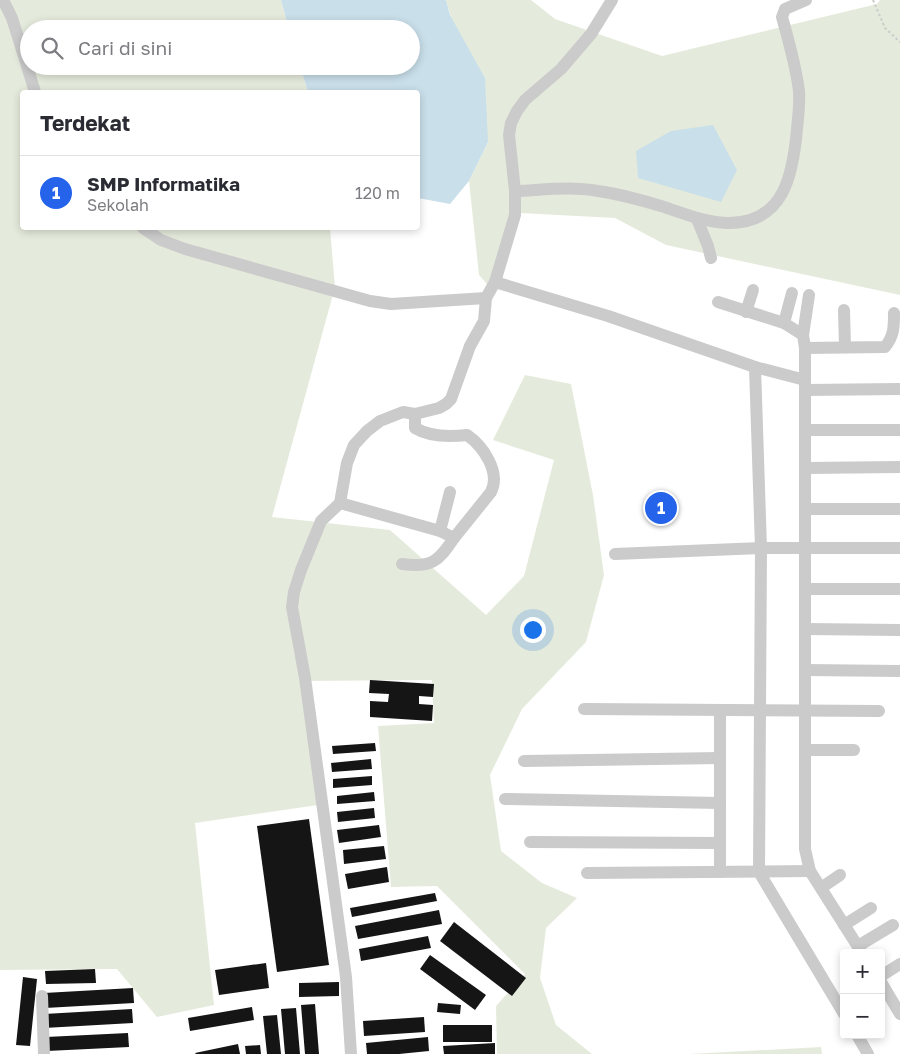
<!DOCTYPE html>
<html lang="id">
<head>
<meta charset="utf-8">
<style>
  :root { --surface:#fff; --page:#f2f2f3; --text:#2b2b33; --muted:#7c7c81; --line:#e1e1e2; --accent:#2563eb }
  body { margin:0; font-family:"Golos Text",sans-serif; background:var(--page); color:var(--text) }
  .controls { position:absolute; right:15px; bottom:15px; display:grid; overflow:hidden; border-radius:5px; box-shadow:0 2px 8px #0003 }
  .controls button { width:45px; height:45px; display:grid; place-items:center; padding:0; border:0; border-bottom:1px solid var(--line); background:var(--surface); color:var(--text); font:25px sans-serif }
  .you { position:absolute; left:532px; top:629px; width:18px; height:18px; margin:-12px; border:4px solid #fff; border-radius:50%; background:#1a73e8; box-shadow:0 0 0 8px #1a73e833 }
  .badge { display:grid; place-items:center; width:32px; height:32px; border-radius:50%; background:var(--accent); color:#fff; font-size:16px; font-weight:700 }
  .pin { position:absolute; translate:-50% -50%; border:2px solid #fff; box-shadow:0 1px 5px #0006 }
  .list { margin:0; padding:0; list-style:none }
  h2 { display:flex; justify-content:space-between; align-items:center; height:65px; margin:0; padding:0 20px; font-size:21px }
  h2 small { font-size:16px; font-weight:400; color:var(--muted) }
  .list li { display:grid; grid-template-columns:32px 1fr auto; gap:15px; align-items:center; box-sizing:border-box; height:75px; padding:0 20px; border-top:1px solid var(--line) }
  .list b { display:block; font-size:19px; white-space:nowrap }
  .list p { margin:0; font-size:16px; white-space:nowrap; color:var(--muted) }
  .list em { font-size:16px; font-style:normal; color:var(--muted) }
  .icon { flex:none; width:28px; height:28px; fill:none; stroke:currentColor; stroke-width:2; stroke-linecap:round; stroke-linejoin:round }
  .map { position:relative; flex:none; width:900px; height:1054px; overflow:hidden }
  .search { position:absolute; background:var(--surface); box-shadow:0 2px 8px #0003; left:20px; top:20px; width:400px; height:55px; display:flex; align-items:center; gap:12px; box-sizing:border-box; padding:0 18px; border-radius:28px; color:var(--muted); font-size:19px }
  .panel { position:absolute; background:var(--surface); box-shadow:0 2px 8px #0003; left:20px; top:90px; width:400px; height:140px; border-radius:5px }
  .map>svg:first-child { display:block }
  .green { fill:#e5ebdc }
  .water { fill:#c9dfea }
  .building { fill:#151515 }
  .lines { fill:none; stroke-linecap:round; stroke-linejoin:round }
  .path { stroke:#cbcbcb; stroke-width:2; stroke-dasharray:2.5 2.5; stroke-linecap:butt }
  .minor { stroke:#cbcbcb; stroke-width:12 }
</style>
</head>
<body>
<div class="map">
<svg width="900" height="1054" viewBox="0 0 900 1054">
  <rect width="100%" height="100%" fill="#fff"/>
  <!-- green -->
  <g class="green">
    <path d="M 0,0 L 281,0 L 289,29 L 29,29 L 29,66 L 300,66 L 308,92 L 22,92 L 22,228 L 330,228 L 335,287 L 272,517 L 390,530 L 486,615 L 524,576 L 554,460 L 493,440 L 525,375 L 571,384 L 593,495 L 604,575 L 586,642 L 522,709 L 490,775 L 501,851 L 542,883 L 577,898 L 546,928 L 540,978 L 556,1025 L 592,1054 L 497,1054 L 496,1006 L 525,974 L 437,886 L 391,887 L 378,726 L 434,723 L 432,680 L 303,681 L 318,805 L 195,823 L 214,1005 L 157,1017 L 117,969 L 0,970 Z"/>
    <path d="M 446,0 L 531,0 L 555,19 L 662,56 L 877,4 L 880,0 L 900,0 L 900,295 L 666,245 L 615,218 L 520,213 L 494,292 L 479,275 L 469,181 L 488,142 Z"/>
    <path d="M 821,1047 L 822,1054 L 689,1054 Z"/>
  </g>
  <!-- water -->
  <g class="water">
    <path d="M 281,0 L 446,0 L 450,15 L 485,78 L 488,142 L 469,181 L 450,204 L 418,198 L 418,92 L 308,92 L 300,66 L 411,66 L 411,29 L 289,29 Z"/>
    <path d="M 713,125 L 737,170 L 721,202 L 638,178 L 636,151 L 671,131 Z"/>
  </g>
  <!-- building -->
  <g class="building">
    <path d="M 370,680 L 434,684 L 433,697 L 419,696 L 419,704 L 433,705 L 432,721 L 370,717 L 370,701 L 388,702 L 389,694 L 369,693 Z"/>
    <path d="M 375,743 L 376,751 L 333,754 L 332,746 Z"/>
    <path d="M 371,759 L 372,769 L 332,772 L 331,763 Z"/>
    <path d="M 372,776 L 372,785 L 333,788 L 333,779 Z"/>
    <path d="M 374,792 L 375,801 L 337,804 L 337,796 Z"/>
    <path d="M 374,808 L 375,818 L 338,822 L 337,812 Z"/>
    <path d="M 309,819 L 329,965 L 277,972 L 257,826 Z"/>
    <path d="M 379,825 L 381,837 L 339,843 L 337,830 Z"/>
    <path d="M 384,846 L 386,859 L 344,864 L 343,850 Z"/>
    <path d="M 387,867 L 389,882 L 348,889 L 345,874 Z"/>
    <path d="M 435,893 L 437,901 L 352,917 L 350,908 Z"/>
    <path d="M 439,910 L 442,924 L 358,939 L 355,926 Z"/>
    <path d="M 454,922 L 526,978 L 512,996 L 440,941 Z"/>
    <path d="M 428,936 L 431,948 L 361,961 L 359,949 Z"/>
    <path d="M 430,955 L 486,995 L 475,1010 L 420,969 Z"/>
    <path d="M 266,963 L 269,988 L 219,995 L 215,970 Z"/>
    <path d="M 95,969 L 96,983 L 46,984 L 45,971 Z"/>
    <path d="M 23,977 L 37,979 L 30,1046 L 16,1045 Z"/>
    <path d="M 339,982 L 339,996 L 299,997 L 299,983 Z"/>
    <path d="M 133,988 L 134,1003 L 45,1008 L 44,993 Z"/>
    <path d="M 438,1003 L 461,1005 L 460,1014 L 437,1012 Z"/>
    <path d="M 315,1004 L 319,1054 L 305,1054 L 301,1005 Z"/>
    <path d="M 252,1007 L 254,1020 L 190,1031 L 188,1018 Z"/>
    <path d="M 296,1008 L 300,1054 L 285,1054 L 281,1009 Z"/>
    <path d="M 132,1009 L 133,1023 L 44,1028 L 44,1014 Z"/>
    <path d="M 277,1015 L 281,1054 L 267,1054 L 263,1016 Z"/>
    <path d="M 424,1017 L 425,1032 L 364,1036 L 363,1021 Z"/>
    <rect x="443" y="1025" width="49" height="17"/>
    <path d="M 128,1033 L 129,1047 L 47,1051 L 46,1037 Z"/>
    <path d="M 428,1037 L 429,1051 L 399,1054 L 367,1054 L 366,1043 Z"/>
    <path d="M 495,1043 L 495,1054 L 444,1054 L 443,1046 Z"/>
    <path d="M 238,1044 L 240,1054 L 196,1054 L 195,1053 Z"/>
    <path d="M 260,1045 L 261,1054 L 246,1054 L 245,1046 Z"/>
  </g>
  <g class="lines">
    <!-- path -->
    <path class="path" d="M 873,0 L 885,28 L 900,42"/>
    <!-- minor -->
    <g class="minor">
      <path d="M 3,0 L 12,18 L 35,92"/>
      <path d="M 515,191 C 542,190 571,186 598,191 C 619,194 641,200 661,206 C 683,213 703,222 727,223 C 784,224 793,175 797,129 C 798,117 800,104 799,91 C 796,66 789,42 782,17 L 785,9 L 806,0"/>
      <path d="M 697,219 L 708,246 L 711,258"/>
      <path d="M 143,228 L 161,240 L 185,249 L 370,301 L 391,304 L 486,298"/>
      <path d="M 495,282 L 608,316 L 755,367 L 761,548 L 759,872 L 844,1014"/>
      <path d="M 718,302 L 784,323 L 803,335 L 805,348 L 805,849 L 810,871 L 862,953"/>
      <path d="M 844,310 L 845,347"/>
      <path d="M 746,312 L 753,290"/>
      <path d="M 784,323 L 792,293"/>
      <path d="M 803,335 L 809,295"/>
      <path d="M 805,348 L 885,347 C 894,336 894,327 894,313"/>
      <path d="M 755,367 L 805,380"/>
      <path d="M 805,390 L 900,389"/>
      <path d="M 415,414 L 415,428 C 430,437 450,437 467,435 C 483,446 501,472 491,492 L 454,538"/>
      <path d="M 805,430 L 900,430"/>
      <path d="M 805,468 L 900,467"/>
      <path d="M 340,503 L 440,531 L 454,538 C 438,562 431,568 402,564"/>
      <path d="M 805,509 L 900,509"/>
      <path d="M 440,531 L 450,492"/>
      <path d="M 615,554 L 761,548 L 900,548"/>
      <path d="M 805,589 L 900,589"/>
      <path d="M 805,629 L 900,630"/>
      <path d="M 805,670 L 900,671"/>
      <path d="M 584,709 L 879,711"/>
      <path d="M 720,710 L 720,872"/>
      <path d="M 805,750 L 854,750"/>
      <path d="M 524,761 L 720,758"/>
      <path d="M 505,799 L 720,803"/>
      <path d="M 530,842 L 720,843"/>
      <path d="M 587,873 L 810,871"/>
      <path d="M 821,888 L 840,875"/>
      <path d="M 844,925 L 871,908"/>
      <path d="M 858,946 L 893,925"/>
      <path d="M 881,976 L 900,964"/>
      <path d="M 881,982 L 900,1014"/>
      <path d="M 42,996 L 44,1054"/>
      <path d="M 857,1035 L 868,1054"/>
      <path d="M 351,1054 L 346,977 L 305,678 L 292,607 L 294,592 L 301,570 L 321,521 L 340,503 L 347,463 L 354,445 L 367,431 L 380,421 L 403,412 L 415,414 L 439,408 L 446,404 L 451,399 L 470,346 L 484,321 L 486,298 L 495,282 L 515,215 L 515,191 L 509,135 L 511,123 L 517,111 L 525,100 L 561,69 L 591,34 L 612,0"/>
    </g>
  </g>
</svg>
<div class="controls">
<button>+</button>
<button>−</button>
</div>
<div class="you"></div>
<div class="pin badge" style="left:661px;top:508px">1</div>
<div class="search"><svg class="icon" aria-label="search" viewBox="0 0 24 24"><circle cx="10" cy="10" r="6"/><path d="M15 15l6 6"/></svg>Cari di sini</div>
<section class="panel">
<h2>Terdekat<small></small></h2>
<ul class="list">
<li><span class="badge">1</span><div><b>SMP Informatika</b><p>Sekolah</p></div><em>120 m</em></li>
</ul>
</section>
</div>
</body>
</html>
